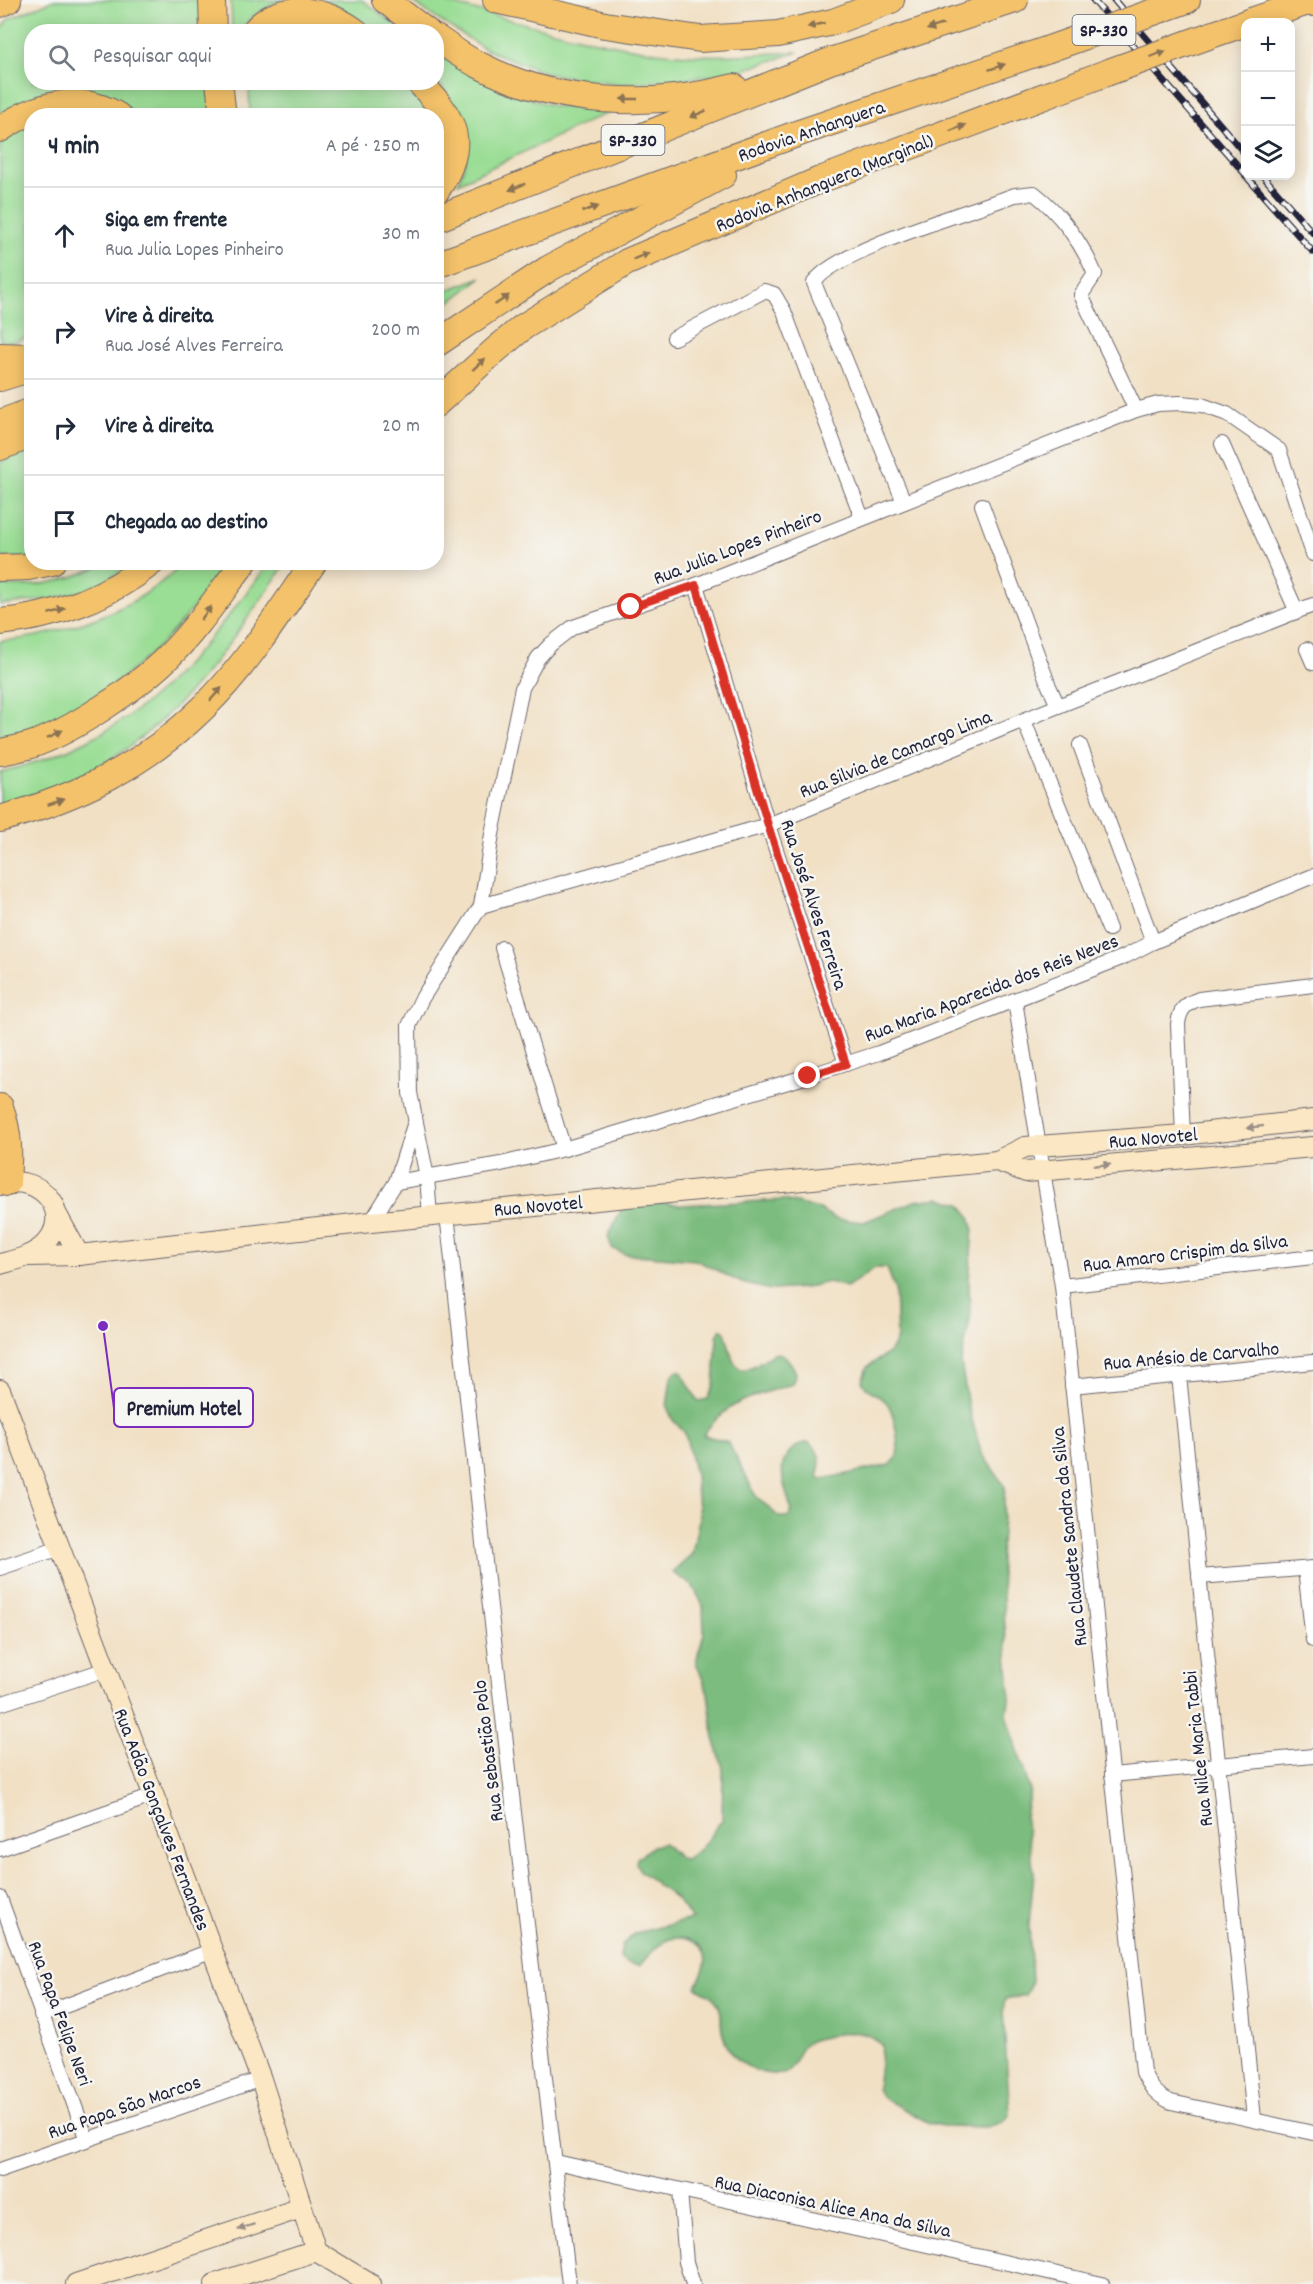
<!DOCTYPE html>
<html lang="pt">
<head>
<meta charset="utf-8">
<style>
  :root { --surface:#fff; --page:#f6f6f7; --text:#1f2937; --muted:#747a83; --line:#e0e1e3 }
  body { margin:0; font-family:Dekko,sans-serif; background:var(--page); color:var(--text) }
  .controls { position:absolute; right:18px; top:18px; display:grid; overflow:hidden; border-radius:12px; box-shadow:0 3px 15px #0003 }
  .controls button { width:54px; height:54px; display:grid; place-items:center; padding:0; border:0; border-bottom:2px solid var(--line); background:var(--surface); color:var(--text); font:30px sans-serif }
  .stop { position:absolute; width:18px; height:18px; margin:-14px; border:4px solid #d93025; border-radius:50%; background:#fff }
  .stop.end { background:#d93025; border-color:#fff; box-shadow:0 2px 6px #0008 }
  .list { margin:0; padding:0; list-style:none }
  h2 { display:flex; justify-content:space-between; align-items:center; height:78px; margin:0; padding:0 24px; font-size:26px }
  h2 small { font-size:20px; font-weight:400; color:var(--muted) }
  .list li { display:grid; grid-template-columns:39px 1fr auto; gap:18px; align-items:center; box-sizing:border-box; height:96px; padding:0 24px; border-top:2px solid var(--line) }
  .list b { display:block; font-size:22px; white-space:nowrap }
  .list p { margin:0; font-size:20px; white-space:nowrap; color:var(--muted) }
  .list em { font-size:20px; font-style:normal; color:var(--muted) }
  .icon { flex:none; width:33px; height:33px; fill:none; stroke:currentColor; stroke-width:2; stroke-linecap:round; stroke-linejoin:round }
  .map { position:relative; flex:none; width:1313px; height:2284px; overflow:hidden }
  .search { position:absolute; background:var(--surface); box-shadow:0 3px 15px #0003; left:24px; top:24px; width:420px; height:66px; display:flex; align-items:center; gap:15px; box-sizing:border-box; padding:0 21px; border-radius:24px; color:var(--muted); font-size:22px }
  .panel { position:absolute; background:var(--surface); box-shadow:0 3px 15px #0003; left:24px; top:108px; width:420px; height:462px; border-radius:24px }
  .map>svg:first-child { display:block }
  .green { fill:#9add94; stroke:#5e8068; stroke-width:1.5 }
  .forest { fill:#7bbc7e; stroke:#4e6f5c; stroke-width:1.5 }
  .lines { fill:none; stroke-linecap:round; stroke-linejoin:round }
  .street-casing { stroke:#6a646b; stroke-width:16 }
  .secondary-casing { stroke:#6a646b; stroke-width:22 }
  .highway-casing { stroke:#6a646b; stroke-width:28 }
  .street { stroke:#fff; stroke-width:14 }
  .secondary { stroke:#fbe7c3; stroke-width:20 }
  .highway { stroke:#f4c26a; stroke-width:26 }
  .rail-casing { stroke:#22223b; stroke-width:7 }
  .rail { stroke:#f6f6f2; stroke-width:4.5; stroke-dasharray:14; stroke-linecap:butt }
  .highway-bridge-casing { stroke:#6a646b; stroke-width:28; stroke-linecap:butt }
  .highway-bridge { stroke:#f4c26a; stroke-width:26 }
  .oneway { fill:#8b7252 }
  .oneway2 { fill:#998e86 }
  .route { stroke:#d93025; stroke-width:8 }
  .labels { text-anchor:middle; stroke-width:5; stroke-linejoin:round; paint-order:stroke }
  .shield { fill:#f6f6f2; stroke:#626272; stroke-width:1.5 }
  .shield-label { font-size:18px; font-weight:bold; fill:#22223b }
  .street-label { font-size:20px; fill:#22223b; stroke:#f6f6f2 }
  .leader { fill:none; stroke:#7b2cbf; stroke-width:2 }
  .callout-dot { fill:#7b2cbf; stroke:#f6f6f2; stroke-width:2 }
  .callout { fill:#f6f6f2; stroke:#7b2cbf; stroke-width:2 }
  .callout-label { font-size:21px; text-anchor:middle; font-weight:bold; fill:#22223b }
</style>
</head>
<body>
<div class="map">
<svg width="1313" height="2284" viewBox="0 0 1313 2284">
  <rect width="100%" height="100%" fill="#f6f6f2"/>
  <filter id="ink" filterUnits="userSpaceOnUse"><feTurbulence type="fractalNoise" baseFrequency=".0167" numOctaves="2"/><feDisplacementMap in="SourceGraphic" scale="12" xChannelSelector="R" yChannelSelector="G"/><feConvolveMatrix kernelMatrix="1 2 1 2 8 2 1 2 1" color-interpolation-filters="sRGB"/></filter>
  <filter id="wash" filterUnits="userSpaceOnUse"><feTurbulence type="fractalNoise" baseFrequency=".008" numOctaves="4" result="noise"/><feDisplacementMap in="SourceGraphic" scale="24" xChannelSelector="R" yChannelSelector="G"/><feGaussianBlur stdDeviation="1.35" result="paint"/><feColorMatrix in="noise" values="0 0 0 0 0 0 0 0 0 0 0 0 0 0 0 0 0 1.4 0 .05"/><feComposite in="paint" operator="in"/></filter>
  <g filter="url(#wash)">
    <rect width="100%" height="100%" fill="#f1e0c4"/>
    <!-- green -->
    <g class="green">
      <path d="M 54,0 L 203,0 L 206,31 L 32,32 L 32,82 L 209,83 L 212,115 L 137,115 L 131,110 L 98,96 L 0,117 L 0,31 L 8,19 Z"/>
      <path d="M 231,0 L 288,0 C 268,2 251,18 237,32 L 232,31 Z"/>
      <path d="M 319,0 L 362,0 L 403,31 C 395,31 381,34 374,30 C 355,21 341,3 319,0 Z"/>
      <path d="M 411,0 L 435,0 C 504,17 573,39 643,50 C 694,59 747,55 798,52 L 734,73 L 682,79 L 621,84 L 549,74 L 487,50 L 437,19 Z"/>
      <path d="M 315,22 L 340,32 L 273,32 C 284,22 301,22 315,22 Z"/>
      <path d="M 436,54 L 501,89 L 553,106 L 609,112 L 458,183 C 476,140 467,115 437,82 Z"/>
      <path d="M 249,83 L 404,83 L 426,103 L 434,115 L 250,115 Z"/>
      <path d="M 31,122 L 31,336 L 14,342 L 0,341 L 0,139 Z"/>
      <path d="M 482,277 L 437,312 L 437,294 Z"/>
      <path d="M 31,450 L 31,558 L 0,558 L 0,462 Z"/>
      <path d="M 270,562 L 286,563 C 241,628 194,700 129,747 C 94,773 42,794 0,805 L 0,772 C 59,759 118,730 162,689 C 202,651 237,606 270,562 Z"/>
      <path d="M 105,563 L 138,563 L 86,590 L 53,599 L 0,605 L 0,586 C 36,588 73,580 105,563 Z"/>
      <path d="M 185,563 L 226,563 C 171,647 99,713 0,737 L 0,641 C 41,639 101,620 137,599 C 154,589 170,575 185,563 Z"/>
    </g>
    <!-- forest -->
    <path class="forest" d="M 622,1197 L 681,1205 L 784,1200 L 819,1209 L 836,1219 L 864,1222 L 915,1201 L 939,1198 L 960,1204 L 970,1216 L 973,1228 L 969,1282 L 970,1318 L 961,1362 L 968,1406 L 981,1452 L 1005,1487 L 1000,1559 L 1010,1693 L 1007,1715 L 1030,1790 L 1025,1816 L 1034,1873 L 1029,1924 L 1032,1982 L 1025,1995 L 1005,1999 L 1003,2010 L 1010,2115 L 1002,2122 L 988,2127 L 943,2126 L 929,2123 L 883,2098 L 877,2089 L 882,2046 C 866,2027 846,2032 824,2037 C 818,2039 811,2039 806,2043 C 797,2050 792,2073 783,2074 C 756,2076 731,2062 723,2035 C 720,2026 722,2016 720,2008 C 716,1997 705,1992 696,1987 C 699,1980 703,1973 705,1965 C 710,1944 684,1933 667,1940 C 657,1944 647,1958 639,1966 L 626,1963 L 620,1958 L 622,1945 L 636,1933 L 692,1919 L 677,1900 L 640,1871 L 636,1863 L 637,1858 L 653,1846 L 664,1843 L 679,1858 L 686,1859 L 701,1848 L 722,1820 L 723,1768 L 714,1738 L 708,1693 L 696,1662 L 704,1634 L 703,1606 L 693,1586 L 672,1572 L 692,1554 L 699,1519 L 695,1475 L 685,1433 L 673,1420 L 667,1407 L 671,1378 L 676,1371 L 681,1371 L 698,1401 L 708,1399 L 714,1385 L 717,1336 L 721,1329 L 725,1332 L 733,1361 L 741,1370 C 768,1367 777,1332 796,1373 L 792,1384 C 755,1396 726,1401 703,1435 L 728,1442 L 756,1496 L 779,1517 L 788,1517 L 792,1511 C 783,1483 770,1453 808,1442 C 821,1453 822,1461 817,1477 L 823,1479 L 890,1465 C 892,1463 895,1461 896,1458 C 901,1447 894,1412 887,1403 C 879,1394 868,1393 862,1382 L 867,1367 L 890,1352 L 897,1338 L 895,1289 L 887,1268 L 875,1268 L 847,1287 L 828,1282 L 804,1288 L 771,1290 L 742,1283 L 696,1260 L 624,1254 L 612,1248 L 608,1236 L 622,1208 Z"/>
  </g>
  <g filter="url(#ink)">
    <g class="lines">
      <!-- street casing -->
      <g class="street-casing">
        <g id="street">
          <path d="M 674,338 L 764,291 L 774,294 L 784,311 L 862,518"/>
          <path d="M 1222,444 L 1297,612"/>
          <path d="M 904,502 L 814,283 C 832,251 975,210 1015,195 L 1034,193 C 1060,213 1082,243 1095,274 L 1081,295 L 1136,410"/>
          <path d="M 982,505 L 1049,686 L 1058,706"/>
          <path d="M 696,585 L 768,825 L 846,1064"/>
          <path d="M 1307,649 L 1313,663"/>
          <path d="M 1024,721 L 1109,929"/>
          <path d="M 1080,745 L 1153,942"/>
          <path d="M 481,906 L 768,825 L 1058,706 L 1313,605"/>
          <path d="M 502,948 L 564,1149"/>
          <path d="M 1015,1001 L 1062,1286 L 1143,2072 C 1150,2087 1156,2095 1171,2102 L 1313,2133"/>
          <path d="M 1183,1135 L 1178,1024 C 1180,1009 1185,1004 1199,999 L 1313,985"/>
          <path d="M 396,1182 L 501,1164 L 564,1149 L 808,1076 L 879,1053 L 1124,957 L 1153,942 L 1313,876"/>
          <path d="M 447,1214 L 488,1589 L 569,2284"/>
          <path d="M 430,1216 L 427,1177 L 410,1093 L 409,1026 L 421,1000 L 481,906 L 492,834 L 522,688 L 538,658 L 551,644 L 573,627 L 696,585 L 1136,410 L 1158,404 L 1181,403 L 1202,405 L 1227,414 L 1279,450 L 1313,554"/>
          <path d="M 371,1222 L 396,1182 L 414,1125"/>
          <path d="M 1062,1286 L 1313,1257"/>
          <path d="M 1179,1375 L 1254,2119"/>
          <path d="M 1072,1386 L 1313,1362"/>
          <path d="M 0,1568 L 60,1548"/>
          <path d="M 1305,1569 L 1313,1640"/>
          <path d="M 1199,1577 L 1313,1568"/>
          <path d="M 0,1704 L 107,1669"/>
          <path d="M 1112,1775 L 1313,1756"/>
          <path d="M 0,1849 L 155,1795"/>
          <path d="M 0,1898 L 87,2140"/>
          <path d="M 41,2015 L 213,1950"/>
          <path d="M 556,2162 L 1102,2284"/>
          <path d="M 0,2170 L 261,2079"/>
          <path d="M 680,2191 L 686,2262 L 693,2284"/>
        </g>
      </g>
      <!-- secondary casing -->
      <g class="secondary-casing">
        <g id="secondary">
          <path d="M 997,1161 L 1026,1172 L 1313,1147"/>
          <path d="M 0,1185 C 42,1171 76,1216 43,1246 C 31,1257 15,1260 0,1264"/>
          <path d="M 56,1213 L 79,1255"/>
          <path d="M 27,1256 L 79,1255 L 371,1222 L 997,1161 L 1025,1147 L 1183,1135 L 1313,1120"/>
          <path d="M 0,1390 L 261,2079 L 316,2251"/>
          <path d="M 316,2251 L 370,2284"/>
          <path d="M 76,2284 L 301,2208"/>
          <path d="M 215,2284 L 316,2251"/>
        </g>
      </g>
      <!-- highway casing -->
      <g class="highway-casing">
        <g id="highway">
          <path d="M 212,0 L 213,32"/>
          <path d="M 385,0 L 427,32"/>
          <path d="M 496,0 L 605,25 L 700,39 L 778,34 L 833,22 L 891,0"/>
          <path d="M 0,4 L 8,0"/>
          <path d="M 1162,9 L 1187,0"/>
          <path d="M 1248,22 L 1305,3 L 1313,3"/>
          <path d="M 254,32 C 279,0 328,10 356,32"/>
          <path d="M 1211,35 L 1246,23"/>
          <path d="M 436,38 C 450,47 464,58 479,65 C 556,105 651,109 734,87"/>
          <path d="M 219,82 L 223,116"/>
          <path d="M 419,82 C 456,120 468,144 436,191"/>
          <path d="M 0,129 C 36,105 79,92 118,116"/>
          <path d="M 436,219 L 830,61 L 1015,0"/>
          <path d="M 436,265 L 802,132 L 1046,50"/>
          <path d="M 436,344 L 548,269 L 723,175"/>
          <path d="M 0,356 L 32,357"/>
          <path d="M 0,378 L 32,368"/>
          <path d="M 436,404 L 492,353 L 523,327 L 627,262 L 820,180 L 1106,73"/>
          <path d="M 0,423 L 32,411"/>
          <path d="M 0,447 L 32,435"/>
          <path d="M 0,568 L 28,567 L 52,562"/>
          <path d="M 0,622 C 55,617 109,597 152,562"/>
          <path d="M 0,752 C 10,750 21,748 31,745 C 71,732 136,688 166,659 C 196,630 219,595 244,562"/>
          <path d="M 0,819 C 78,797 144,766 203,708 C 246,666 280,612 314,562"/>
          <path d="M 0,1107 C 10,1135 9,1154 7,1183"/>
        </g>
      </g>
      <!-- street -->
      <use href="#street" class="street"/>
      <!-- secondary -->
      <use href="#secondary" class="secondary"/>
      <!-- highway -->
      <use href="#highway" class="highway"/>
      <!-- rail casing -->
      <g class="rail-casing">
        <g id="rail">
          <path d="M 1093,0 L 1246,175"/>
          <path d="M 1114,0 L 1246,155"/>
          <path d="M 1246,176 L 1313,252"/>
          <path d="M 1263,176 L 1313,233"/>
        </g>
      </g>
      <!-- rail -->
      <use href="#rail" class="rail"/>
      <!-- highway-bridge casing -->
      <g class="highway-bridge-casing">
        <g id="highway-bridge">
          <path d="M 1046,50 L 1162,9"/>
          <path d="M 1106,73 L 1211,35"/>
        </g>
      </g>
      <!-- highway-bridge -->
      <use href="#highway-bridge" class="highway-bridge"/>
    </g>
    <!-- one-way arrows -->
    <defs><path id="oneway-solid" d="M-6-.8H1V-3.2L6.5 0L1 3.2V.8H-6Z" transform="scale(1.5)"/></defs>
    <g class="oneway">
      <use href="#oneway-solid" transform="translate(816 25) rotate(167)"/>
      <use href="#oneway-solid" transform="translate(935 27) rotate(162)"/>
      <use href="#oneway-solid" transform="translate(1158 54) rotate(-20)"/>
      <use href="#oneway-solid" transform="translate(997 67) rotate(-19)"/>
      <use href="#oneway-solid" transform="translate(629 99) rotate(-180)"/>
      <use href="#oneway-solid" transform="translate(698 114) rotate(158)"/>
      <use href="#oneway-solid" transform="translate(958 128) rotate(-21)"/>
      <use href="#oneway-solid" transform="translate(517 187) rotate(158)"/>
      <use href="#oneway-solid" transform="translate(590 209) rotate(-20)"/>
      <use href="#oneway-solid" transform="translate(641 256) rotate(-23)"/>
      <use href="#oneway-solid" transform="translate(502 300) rotate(-34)"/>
      <use href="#oneway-solid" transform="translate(479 364) rotate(-42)"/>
      <use href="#oneway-solid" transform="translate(57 611) rotate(-18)"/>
      <use href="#oneway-solid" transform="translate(206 613) rotate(-52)"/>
      <use href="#oneway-solid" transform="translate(216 694) rotate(-48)"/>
      <use href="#oneway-solid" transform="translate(55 734) rotate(-26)"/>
      <use href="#oneway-solid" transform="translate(56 802) rotate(-19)"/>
    </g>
    <g class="oneway2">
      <use href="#oneway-solid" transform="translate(1255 1127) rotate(173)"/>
      <use href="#oneway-solid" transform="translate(1102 1165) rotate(-5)"/>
      <use href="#oneway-solid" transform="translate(246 2227) rotate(161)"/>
    </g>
  </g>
  <g class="lines" filter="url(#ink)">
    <!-- route -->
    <path class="route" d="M 631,607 L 696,585 L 768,825 L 846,1064 L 808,1076"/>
  </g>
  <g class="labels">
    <!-- shield labels -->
    <g class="shield">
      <rect x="1072.5" y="15" width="63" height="30" rx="4.5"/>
      <rect x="601.5" y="125" width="63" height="30" rx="4.5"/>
    </g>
    <g class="shield-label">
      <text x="1104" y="36">SP-330</text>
      <text x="633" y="146">SP-330</text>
    </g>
    <!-- street labels -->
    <g class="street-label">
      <text transform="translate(811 130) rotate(-19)" y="7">Rodovia Anhanguera</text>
      <text transform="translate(824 182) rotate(-22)" y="7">Rodovia Anhanguera (Marginal)</text>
      <text transform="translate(737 546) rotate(-21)" y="7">Rua Julia Lopes Pinheiro</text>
      <text transform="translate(895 753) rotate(-22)" y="7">Rua Silvia de Camargo Lima</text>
      <text transform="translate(815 904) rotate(72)" y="7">Rua José Alves Ferreira</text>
      <text transform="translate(991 987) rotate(-21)" y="7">Rua Maria Aparecida dos Reis Neves</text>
      <text transform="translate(1153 1137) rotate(-5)" y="7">Rua Novotel</text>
      <text transform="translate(538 1205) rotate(-5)" y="7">Rua Novotel</text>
      <text transform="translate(1185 1252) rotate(-7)" y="7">Rua Amaro Crispim da Silva</text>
      <text transform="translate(1191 1355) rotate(-5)" y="7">Rua Anésio de Carvalho</text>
      <text transform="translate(1068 1537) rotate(-96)" y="7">Rua Claudete Sandra da Silva</text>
      <text transform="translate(1197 1749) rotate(-96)" y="7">Rua Nilce Maria Tabbi</text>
      <text transform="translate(487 1751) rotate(-97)" y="7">Rua Sebastião Polo</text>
      <text transform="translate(163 1819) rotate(69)" y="7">Rua Adão Gonçalves Fernandes</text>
      <text transform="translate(61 2013) rotate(70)" y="7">Rua Papa Felipe Neri</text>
      <text transform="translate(124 2106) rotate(-19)" y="7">Rua Papa São Marcos</text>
      <text transform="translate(833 2205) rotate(12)" y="7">Rua Diaconisa Alice Ana da Silva</text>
    </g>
  </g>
  <!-- callouts -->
  <path class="leader" d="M103 1326L114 1408"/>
  <circle class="callout-dot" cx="103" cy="1326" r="6"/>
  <rect class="callout" x="114" y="1388" width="139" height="39" rx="6"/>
  <g class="callout-label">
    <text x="184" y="1415">Premium Hotel</text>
  </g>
</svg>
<div class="controls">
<button>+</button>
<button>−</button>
<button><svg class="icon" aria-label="layers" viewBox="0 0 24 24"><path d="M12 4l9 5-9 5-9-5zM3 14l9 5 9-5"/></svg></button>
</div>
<div class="stop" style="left:631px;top:607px"></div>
<div class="stop end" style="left:808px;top:1076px"></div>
<div class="search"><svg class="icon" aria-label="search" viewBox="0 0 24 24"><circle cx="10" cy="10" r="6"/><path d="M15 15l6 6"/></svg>Pesquisar aqui</div>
<section class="panel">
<h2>4 min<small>A pé · 250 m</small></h2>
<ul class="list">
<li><svg class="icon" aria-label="ahead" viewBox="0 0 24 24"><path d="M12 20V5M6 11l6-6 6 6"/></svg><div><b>Siga em frente</b><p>Rua Julia Lopes Pinheiro</p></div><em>30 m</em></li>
<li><svg class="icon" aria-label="right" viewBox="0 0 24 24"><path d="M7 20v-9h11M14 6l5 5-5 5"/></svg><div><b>Vire à direita</b><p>Rua José Alves Ferreira</p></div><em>200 m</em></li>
<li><svg class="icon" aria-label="right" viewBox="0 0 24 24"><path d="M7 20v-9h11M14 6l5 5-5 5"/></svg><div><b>Vire à direita</b></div><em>20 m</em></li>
<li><svg class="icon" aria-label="arrive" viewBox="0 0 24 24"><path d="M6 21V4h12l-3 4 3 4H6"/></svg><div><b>Chegada ao destino</b></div></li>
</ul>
</section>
</div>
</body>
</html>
